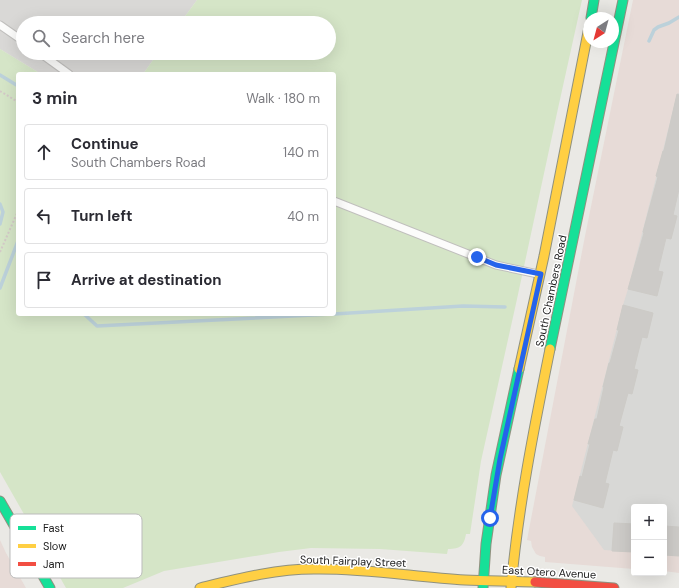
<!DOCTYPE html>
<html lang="en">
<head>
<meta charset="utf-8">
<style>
  :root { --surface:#fff; --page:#f7f7f7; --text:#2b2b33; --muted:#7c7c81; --line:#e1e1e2 }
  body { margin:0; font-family:"DM Sans",sans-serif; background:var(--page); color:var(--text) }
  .controls { position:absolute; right:12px; bottom:12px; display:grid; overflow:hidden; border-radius:4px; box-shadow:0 4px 16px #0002 }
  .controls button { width:36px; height:36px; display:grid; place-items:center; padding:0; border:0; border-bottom:1px solid var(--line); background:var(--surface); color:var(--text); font:20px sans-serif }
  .compass { position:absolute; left:583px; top:12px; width:36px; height:36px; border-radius:50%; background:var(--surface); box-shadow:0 4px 16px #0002; rotate:216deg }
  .stop { position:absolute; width:12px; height:12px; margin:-9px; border:3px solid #2563eb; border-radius:50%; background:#fff }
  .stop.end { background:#2563eb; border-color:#fff; box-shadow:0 1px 4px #0008 }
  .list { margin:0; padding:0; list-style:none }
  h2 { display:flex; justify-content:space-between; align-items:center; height:52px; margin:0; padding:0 16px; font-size:17px }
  h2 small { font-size:13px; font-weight:400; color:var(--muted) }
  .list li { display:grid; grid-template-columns:26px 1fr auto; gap:12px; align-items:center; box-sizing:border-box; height:56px; margin:0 8px 8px; padding:0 8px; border:1px solid var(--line); border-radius:4px }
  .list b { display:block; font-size:15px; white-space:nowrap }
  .list p { margin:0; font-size:13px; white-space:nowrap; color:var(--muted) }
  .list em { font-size:13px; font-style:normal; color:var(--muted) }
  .icon { flex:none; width:22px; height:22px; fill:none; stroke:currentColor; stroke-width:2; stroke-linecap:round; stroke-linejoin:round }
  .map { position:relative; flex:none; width:679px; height:588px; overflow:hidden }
  .search { position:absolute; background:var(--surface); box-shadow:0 4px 16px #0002; left:16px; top:16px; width:320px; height:44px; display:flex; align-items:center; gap:10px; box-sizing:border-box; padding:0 14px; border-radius:22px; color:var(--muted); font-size:15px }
  .panel { position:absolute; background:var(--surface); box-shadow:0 4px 16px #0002; left:16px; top:72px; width:320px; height:244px; border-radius:4px }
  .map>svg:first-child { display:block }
  .residential { fill:#d9d8d6 }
  .commercial { fill:#e7dbd7 }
  .religious { fill:#d8d8d6 }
  .grass { fill:#d5e5c7 }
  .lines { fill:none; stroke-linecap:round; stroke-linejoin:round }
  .stream { stroke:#bcd1da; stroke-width:3.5 }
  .building { fill:#cdcbc8; stroke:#cdcbc7 }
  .lane-casing { stroke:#c0bfbd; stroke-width:9 }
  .fast-casing { stroke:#8f917f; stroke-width:11 }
  .slow-casing { stroke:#8f917f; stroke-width:11 }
  .jam-casing { stroke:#8f917f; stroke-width:11 }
  .path { stroke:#d3c9c7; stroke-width:2; stroke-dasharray:2 2; stroke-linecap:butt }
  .lane { stroke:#fcfcfb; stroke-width:7 }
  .fast { stroke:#16e098; stroke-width:9 }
  .slow { stroke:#ffcf43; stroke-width:9 }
  .jam { stroke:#f24e42; stroke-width:9 }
  .route { stroke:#2563eb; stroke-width:5 }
  .labels { text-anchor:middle; stroke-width:3; stroke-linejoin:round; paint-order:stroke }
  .street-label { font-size:11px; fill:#1c1c1c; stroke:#fff }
  .key { fill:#fff; stroke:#bbb; stroke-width:1 }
  .key-label { font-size:11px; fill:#1c1c1c }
</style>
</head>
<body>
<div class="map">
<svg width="679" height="588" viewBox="0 0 679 588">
  <rect width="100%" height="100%" fill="#eae9e5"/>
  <!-- residential -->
  <path class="residential" d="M 0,0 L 197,0 L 180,23 L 23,23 L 23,53 L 158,53 L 143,74 L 41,74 L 0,49 Z"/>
  <!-- commercial -->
  <g class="commercial">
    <path d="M 633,0 L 679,0 L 679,573 L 664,571 L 664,507 L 634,507 L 634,569 L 545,562 L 545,557 L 540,556 L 536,554 L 532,547 L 531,541 L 527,540 L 585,236 Z"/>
    <path d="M 0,540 L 6,553 L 26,588 L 0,588 Z"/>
  </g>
  <!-- religious -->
  <path class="religious" d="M 679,93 L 679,556 L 664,555 L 664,507 L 634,507 L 634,552 L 604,550 L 572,506 L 623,305 L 628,289 L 677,94 Z"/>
  <!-- grass -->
  <path class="grass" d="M 197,0 L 582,0 L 557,113 L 517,299 L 481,461 L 470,534 L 466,534 C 464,545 461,549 448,549 L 447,554 L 380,549 L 311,548 L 279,552 L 164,571 L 123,588 L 66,588 L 0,472 L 0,49 L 41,74 L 18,74 L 18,314 L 334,314 L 334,74 L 143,74 L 158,53 L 329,53 L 329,23 L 180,23 Z"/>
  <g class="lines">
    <!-- stream -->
    <g class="stream">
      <path d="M 649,41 L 654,30 L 658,27 L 669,23 L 679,17"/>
      <path d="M 0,75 L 18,86"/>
      <path d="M 0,204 L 3,212 L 0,224"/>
      <path d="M 0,288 L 18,241"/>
      <path d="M 84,314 L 97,326 L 332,314"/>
      <path d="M 334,314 L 463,306 L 505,307"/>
    </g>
  </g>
  <!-- building -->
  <g class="building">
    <path d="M 677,94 L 679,95 L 679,189 L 673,215 L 677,216 L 671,239 L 666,238 L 658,271 L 663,272 L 657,296 L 628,289 L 644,233 L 643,232 L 658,177 L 656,176 L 663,151 L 664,151 Z"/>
    <path d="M 623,305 L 653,313 L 647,338 L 642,337 L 634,369 L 638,370 L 632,394 L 628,393 L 619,426 L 623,427 L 617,451 L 613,450 L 605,483 L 609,484 L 603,508 L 574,500 L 580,476 L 582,477 L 590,444 L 588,444 L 595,419 L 597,419 L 604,387 L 603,387 L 609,363 L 610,363 L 619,330 L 617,330 Z"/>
    <path d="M 614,523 L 634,524 L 634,552 L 612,551 Z"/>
    <path d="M 664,526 L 679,527 L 679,556 L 664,555 Z"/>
  </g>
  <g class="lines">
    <!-- lane casing -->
    <g class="lane-casing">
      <g id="lane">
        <path d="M 0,25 L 23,41"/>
        <path d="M 40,53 L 69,74"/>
        <path d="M 334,201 L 496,265 L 538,274"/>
      </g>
    </g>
    <!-- fast casing -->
    <g class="fast-casing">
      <g id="fast">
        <path d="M 591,18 L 594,0"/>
        <path d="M 550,349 L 623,0"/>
        <path d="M 0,501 L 50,588"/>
        <path d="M 483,588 L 486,544 L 496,475 L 519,369"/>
      </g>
    </g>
    <!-- slow casing -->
    <g class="slow-casing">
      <g id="slow">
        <path d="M 519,369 L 544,256 L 589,27"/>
        <path d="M 200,588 C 237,579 275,569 314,569 C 364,568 415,577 465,580 C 488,581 512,581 535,582"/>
        <path d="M 511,588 C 518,508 534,428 550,349"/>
      </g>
    </g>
    <!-- jam casing -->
    <g class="jam-casing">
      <path id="jam" d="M 535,582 L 614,588"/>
    </g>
    <!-- path -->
    <g class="path">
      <path d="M 0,91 L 18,102"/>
      <path d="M 0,252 L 18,211"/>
    </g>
    <!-- lane -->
    <use href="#lane" class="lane"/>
    <!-- fast -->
    <use href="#fast" class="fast"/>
    <!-- slow -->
    <use href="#slow" class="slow"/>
    <!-- jam -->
    <use href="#jam" class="jam"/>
  </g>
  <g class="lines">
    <!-- route -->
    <path class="route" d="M 477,257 L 496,265 L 541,274 L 500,459 L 490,518"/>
  </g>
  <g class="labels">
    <!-- street labels -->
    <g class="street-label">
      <text transform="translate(551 291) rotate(-78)" y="4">South Chambers Road</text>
      <text transform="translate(353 561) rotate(2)" y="4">South Fairplay Street</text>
      <text transform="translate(549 572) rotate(3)" y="4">East Otero Avenue</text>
    </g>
  </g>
  <!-- legend -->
  <rect x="10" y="514" width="132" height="64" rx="6" class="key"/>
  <rect x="18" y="526" width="18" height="4" fill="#16e098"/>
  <rect x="18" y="544" width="18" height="4" fill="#ffcf43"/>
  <rect x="18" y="562" width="18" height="4" fill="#f24e42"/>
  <g class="key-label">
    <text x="43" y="532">Fast</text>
    <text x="43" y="550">Slow</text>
    <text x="43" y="568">Jam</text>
  </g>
</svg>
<div class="controls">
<button>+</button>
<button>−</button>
</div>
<svg class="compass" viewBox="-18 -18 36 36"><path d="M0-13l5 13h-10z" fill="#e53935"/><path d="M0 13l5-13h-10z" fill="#7c7c81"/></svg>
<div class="stop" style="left:490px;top:518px"></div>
<div class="stop end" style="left:477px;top:257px"></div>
<div class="search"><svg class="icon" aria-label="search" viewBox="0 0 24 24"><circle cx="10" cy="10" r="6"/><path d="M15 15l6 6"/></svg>Search here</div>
<section class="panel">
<h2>3 min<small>Walk · 180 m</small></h2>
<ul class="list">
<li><svg class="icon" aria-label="ahead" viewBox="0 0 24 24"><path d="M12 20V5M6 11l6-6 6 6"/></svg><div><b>Continue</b><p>South Chambers Road</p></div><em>140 m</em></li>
<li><svg class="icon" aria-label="left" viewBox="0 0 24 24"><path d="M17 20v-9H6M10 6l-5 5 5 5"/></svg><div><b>Turn left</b></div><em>40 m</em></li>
<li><svg class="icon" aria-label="arrive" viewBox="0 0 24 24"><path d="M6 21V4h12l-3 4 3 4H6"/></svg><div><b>Arrive at destination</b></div></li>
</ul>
</section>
</div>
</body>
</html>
